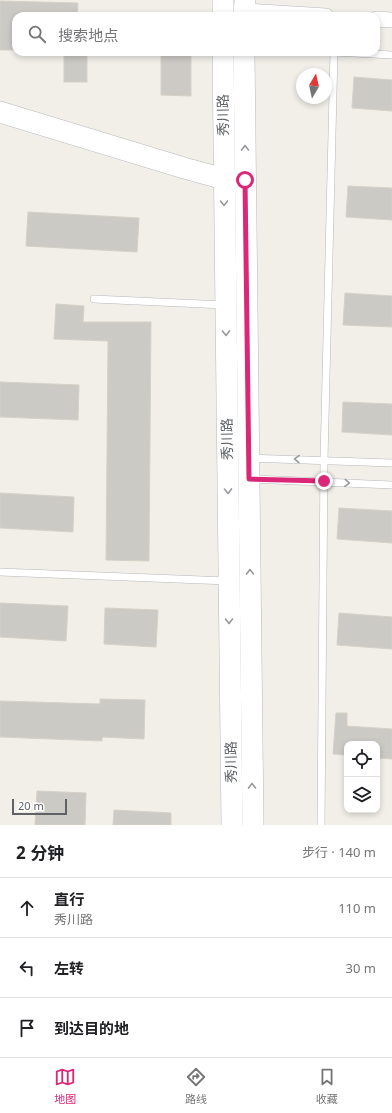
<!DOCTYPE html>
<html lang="zh">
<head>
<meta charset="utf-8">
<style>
  :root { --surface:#fff; --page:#f2f2f2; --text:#202124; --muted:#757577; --line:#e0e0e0; --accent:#db2777 }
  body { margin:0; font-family:"Noto Sans","Noto Sans SC",sans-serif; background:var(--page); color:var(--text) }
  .controls { position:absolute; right:12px; bottom:12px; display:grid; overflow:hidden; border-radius:8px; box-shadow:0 2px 6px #0003 }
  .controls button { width:36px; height:36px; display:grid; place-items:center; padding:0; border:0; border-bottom:1px solid var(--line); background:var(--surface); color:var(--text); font:20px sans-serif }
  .compass { position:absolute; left:296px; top:68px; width:36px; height:36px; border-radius:50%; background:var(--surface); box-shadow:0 2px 6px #0003; rotate:9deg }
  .scale { position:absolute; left:12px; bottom:10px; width:55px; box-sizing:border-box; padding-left:4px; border:2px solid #5f6368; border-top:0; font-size:11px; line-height:14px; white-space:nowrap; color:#5f6368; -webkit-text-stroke:3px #fff; paint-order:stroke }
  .stop { position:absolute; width:12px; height:12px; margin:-9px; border:3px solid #db2777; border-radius:50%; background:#fff }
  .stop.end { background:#db2777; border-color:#fff; box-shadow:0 1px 4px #0008 }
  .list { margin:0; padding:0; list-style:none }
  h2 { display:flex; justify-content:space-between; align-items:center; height:52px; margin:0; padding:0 16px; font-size:17px }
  h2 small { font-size:13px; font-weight:400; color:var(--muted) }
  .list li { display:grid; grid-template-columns:26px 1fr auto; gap:12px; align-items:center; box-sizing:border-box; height:60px; padding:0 16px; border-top:1px solid var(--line) }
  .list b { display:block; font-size:15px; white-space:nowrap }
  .list p { margin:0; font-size:13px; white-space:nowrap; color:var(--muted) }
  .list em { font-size:13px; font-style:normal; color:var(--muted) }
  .icon { flex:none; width:22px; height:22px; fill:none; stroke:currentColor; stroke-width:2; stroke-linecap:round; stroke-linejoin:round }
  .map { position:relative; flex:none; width:392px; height:825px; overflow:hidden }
  .search { position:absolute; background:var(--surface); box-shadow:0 2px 6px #0003; left:12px; right:12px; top:12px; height:44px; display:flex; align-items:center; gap:10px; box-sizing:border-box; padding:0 14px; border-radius:12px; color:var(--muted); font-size:15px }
  .sheet { height:232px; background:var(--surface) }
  nav { display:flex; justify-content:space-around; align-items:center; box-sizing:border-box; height:56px; border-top:1px solid var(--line); background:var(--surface); font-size:11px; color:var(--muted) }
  nav a { display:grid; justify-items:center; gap:2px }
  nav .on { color:var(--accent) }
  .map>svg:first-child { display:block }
  .building { fill:#cccac5; stroke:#d6d1c6 }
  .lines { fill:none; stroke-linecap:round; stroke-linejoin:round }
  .lane-casing { stroke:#b5b8bc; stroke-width:8 }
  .street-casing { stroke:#b5b8bc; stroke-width:16 }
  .secondary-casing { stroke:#b6babf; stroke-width:22 }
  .lane { stroke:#fff; stroke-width:7 }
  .street { stroke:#fff; stroke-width:15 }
  .secondary { stroke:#fff; stroke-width:21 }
  .oneway { stroke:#979a9d }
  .route { stroke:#db2777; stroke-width:5 }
  .labels { text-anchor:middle; stroke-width:4; stroke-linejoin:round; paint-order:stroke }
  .street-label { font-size:14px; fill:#5f6368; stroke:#fff }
</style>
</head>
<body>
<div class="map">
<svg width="392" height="825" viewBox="0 0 392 825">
  <rect width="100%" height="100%" fill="#f1efe8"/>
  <!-- building -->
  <g class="building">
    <path d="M 0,1 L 78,3 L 77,16 L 16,16 L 16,50 L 0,50 Z"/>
    <rect x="64" y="52" width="23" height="30"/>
    <path d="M 161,52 L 191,52 L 191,96 L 161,95 Z"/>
    <path d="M 354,77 L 392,80 L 392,111 L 352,108 Z"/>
    <path d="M 348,186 L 392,188 L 392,220 L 346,217 Z"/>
    <path d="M 28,212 L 139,218 L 137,252 L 26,246 Z"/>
    <path d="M 345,293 L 392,296 L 392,327 L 343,325 Z"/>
    <path d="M 56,304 L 84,306 L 83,322 L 151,322 L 149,561 L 106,560 L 108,341 L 54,339 Z"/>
    <path d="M 0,382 L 79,385 L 78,420 L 0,417 Z"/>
    <path d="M 343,402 L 392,404 L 392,435 L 342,432 Z"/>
    <path d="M 0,493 L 74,497 L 73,532 L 0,528 Z"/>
    <path d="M 339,508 L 392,511 L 392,543 L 337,539 Z"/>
    <path d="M 0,603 L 68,606 L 66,641 L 0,637 Z"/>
    <path d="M 105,608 L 158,610 L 156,647 L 104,644 Z"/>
    <path d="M 339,613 L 392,617 L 392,649 L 337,645 Z"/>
    <path d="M 100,699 L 145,700 L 144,739 L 102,737 L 102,741 L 0,737 L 0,701 L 100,704 Z"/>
    <path d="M 336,713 L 347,713 L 347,726 L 392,729 L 392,759 L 377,758 L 377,744 L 347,744 L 347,755 L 333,754 Z"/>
    <path d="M 37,791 L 86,793 L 85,825 L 35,825 Z"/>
    <path d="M 114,810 L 171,813 L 171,825 L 113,825 Z"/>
  </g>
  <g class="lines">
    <!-- lane casing -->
    <g class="lane-casing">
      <g id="lane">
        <path d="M 94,299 L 224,305"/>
        <path d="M 250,458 L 392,463"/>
        <path d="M 251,479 L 392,485"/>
        <path d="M 0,572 L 228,581"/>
        <path d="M 321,825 L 324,460 L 334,52 L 392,55"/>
      </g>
    </g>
    <!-- street casing -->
    <g class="street-casing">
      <g id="street">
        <path d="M 244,11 L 326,16"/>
        <path d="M 376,19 L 392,20"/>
      </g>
    </g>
    <!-- secondary casing -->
    <g class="secondary-casing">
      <g id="secondary">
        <path d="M 223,16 L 223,0"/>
        <path d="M 244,16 L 245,0"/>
        <path d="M 223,52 L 232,825"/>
        <path d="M 244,52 L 253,825"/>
        <path d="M 0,112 L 184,168 L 224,179 L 238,180"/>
      </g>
    </g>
    <!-- lane -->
    <use href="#lane" class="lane"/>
    <!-- street -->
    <use href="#street" class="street"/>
    <!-- secondary -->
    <use href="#secondary" class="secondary"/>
  </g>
  <!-- one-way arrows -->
  <defs><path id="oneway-chevron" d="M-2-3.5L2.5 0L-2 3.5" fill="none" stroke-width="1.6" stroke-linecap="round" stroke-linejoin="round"/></defs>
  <g class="oneway">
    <use href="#oneway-chevron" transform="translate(245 148) rotate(-91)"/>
    <use href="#oneway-chevron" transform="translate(224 203) rotate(89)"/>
    <use href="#oneway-chevron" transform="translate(226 333) rotate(89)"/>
    <use href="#oneway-chevron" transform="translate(297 459) rotate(-178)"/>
    <use href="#oneway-chevron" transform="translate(347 483) rotate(3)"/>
    <use href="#oneway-chevron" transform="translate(228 491) rotate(89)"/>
    <use href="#oneway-chevron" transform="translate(250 572) rotate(-91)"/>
    <use href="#oneway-chevron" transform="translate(229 621) rotate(89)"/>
    <use href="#oneway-chevron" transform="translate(252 786) rotate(-91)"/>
  </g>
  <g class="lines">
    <!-- route -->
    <path class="route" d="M 245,180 L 249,479 L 324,481"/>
  </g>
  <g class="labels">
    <!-- street labels -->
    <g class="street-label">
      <text transform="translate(223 115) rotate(-91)" y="5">秀川路</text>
      <text transform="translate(227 439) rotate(-91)" y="5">秀川路</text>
      <text transform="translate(231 762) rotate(-91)" y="5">秀川路</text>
    </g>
  </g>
</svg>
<div class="controls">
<button><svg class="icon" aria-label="locate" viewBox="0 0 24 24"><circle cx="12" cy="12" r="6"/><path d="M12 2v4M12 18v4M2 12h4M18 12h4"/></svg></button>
<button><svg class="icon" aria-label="layers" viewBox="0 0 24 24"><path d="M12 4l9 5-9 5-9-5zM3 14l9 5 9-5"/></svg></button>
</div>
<svg class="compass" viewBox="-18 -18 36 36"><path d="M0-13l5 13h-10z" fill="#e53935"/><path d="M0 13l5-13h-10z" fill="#757577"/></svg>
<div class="scale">20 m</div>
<div class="stop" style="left:245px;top:180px"></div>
<div class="stop end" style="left:324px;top:481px"></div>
<div class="search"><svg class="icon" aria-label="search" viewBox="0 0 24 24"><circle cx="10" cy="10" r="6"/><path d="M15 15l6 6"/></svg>搜索地点</div>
</div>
<section class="sheet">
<h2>2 分钟<small>步行 · 140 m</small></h2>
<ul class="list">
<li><svg class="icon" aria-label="ahead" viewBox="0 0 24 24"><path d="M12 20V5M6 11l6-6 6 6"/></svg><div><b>直行</b><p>秀川路</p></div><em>110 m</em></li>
<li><svg class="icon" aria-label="left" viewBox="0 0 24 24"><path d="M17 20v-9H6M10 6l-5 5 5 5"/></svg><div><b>左转</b></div><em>30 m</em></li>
<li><svg class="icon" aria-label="arrive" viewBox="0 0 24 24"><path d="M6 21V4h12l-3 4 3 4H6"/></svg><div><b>到达目的地</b></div></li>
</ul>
</section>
<nav>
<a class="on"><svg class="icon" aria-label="map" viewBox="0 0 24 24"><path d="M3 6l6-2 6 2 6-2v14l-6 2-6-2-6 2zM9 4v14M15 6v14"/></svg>地图</a>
<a><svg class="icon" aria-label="directions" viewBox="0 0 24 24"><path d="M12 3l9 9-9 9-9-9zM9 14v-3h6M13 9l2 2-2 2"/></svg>路线</a>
<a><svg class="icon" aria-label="saved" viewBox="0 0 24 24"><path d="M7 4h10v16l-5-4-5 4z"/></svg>收藏</a>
</nav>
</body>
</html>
